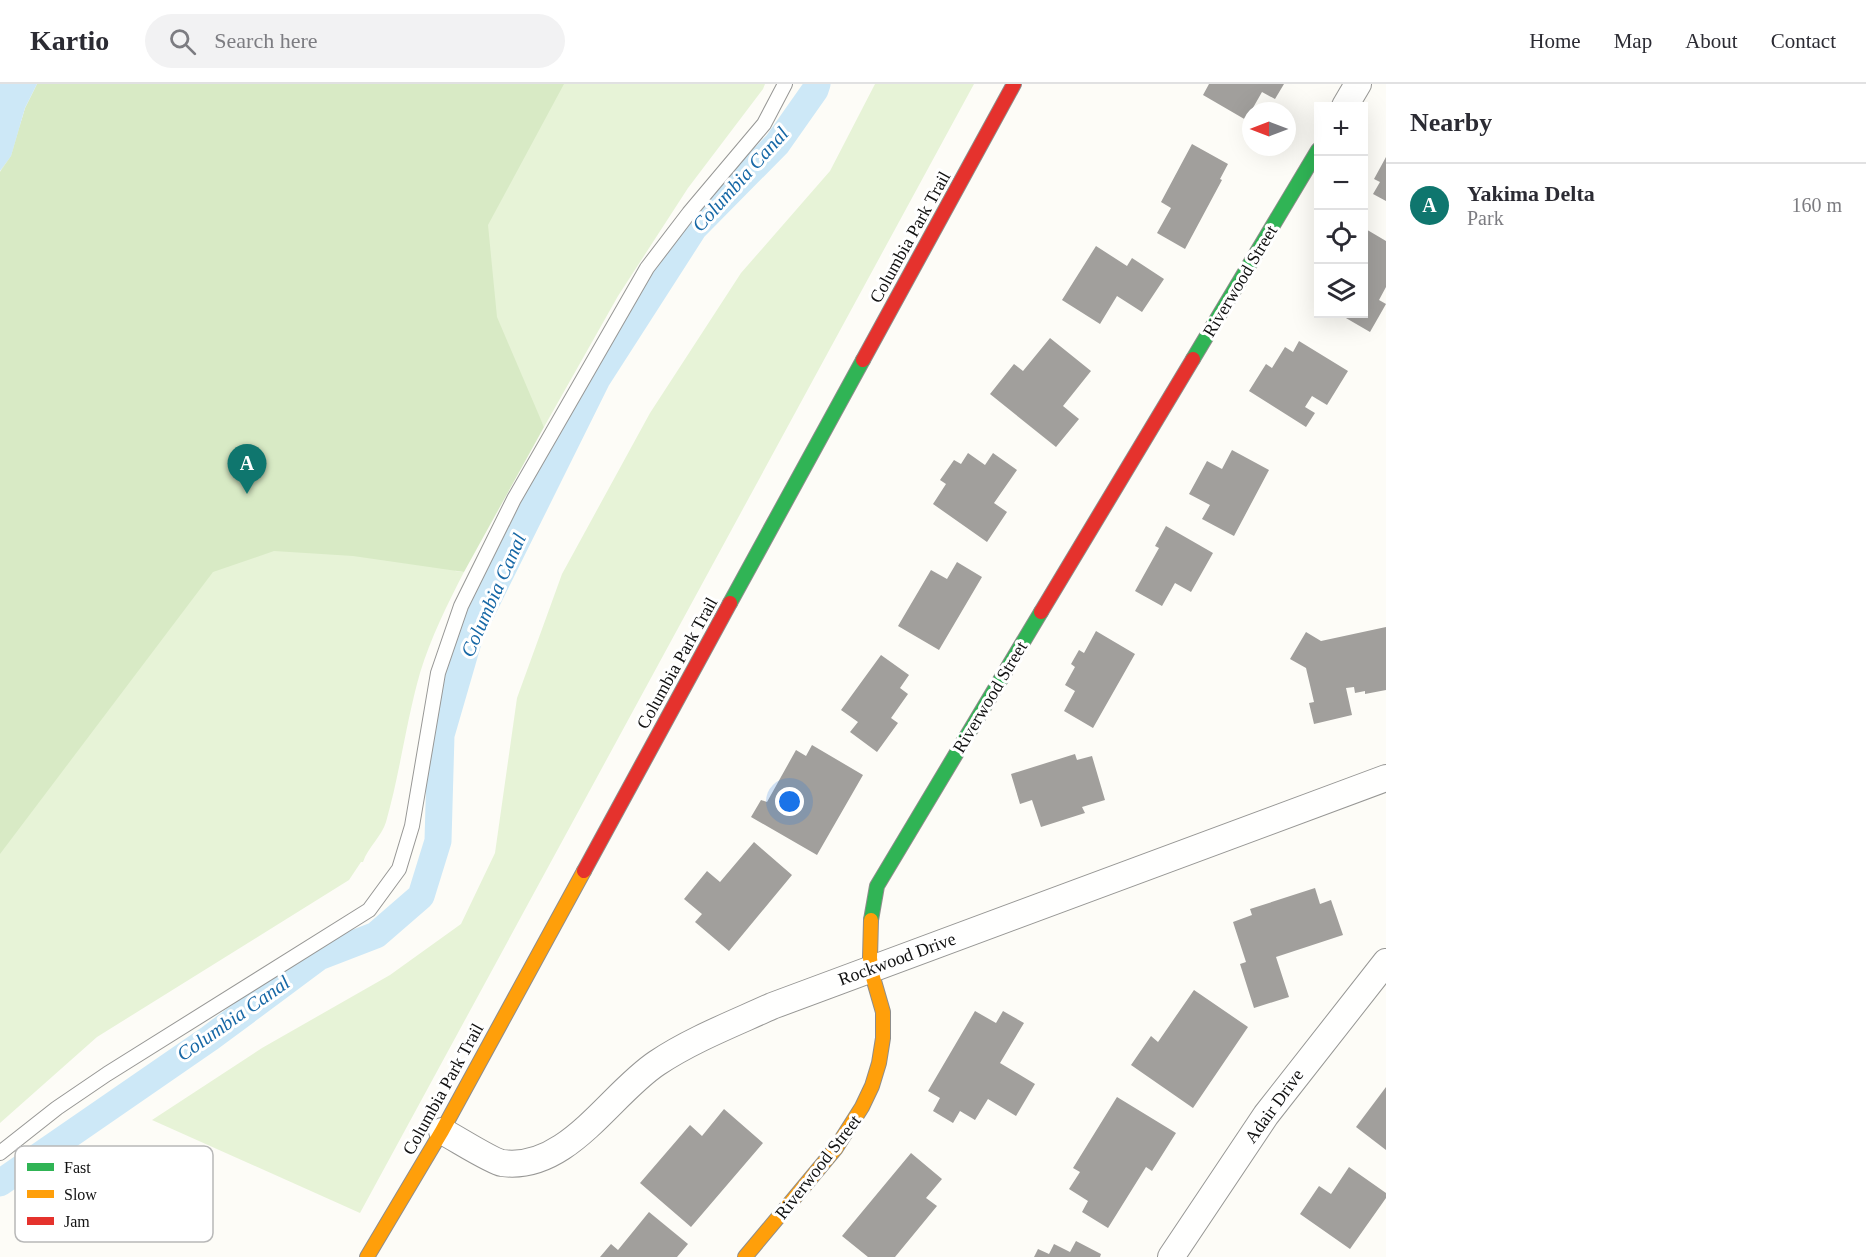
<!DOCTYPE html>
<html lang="en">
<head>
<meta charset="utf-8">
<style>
  :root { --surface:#fff; --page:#f2f2f3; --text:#2b2b33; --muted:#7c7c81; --line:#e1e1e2; --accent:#0f766e }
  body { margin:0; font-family:"Times New Roman",serif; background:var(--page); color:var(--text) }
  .controls { position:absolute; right:18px; top:18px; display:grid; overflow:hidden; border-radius:0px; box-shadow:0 6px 24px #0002 }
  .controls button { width:54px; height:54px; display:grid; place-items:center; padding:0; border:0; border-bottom:2px solid var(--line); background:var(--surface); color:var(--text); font:30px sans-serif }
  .compass { position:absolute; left:1242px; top:18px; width:54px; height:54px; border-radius:50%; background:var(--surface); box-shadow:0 6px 24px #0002; rotate:270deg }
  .you { position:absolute; left:790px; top:718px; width:21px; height:21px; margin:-15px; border:4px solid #fff; border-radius:50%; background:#1a73e8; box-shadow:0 0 0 9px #1a73e833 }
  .badge { display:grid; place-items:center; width:39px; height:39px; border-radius:50%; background:var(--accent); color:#fff; font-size:20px; font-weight:700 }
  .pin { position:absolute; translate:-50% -50px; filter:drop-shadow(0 2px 3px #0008) }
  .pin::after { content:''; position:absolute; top:32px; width:21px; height:18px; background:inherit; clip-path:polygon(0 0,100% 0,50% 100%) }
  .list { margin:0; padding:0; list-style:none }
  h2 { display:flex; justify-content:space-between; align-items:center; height:78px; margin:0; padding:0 24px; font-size:26px }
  h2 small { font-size:20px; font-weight:400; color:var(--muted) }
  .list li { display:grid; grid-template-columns:39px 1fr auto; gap:18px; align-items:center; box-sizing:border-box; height:84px; padding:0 24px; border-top:2px solid var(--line) }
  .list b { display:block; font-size:22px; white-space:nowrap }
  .list p { margin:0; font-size:20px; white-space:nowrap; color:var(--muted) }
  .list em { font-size:20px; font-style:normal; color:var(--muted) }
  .icon { flex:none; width:33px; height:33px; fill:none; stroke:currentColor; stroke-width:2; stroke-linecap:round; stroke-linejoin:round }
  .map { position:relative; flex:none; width:1386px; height:1173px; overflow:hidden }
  header { display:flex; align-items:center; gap:36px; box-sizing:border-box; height:84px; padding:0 30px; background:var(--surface); border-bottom:2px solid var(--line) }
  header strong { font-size:28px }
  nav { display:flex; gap:33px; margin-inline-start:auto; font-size:21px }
  .search { width:420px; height:54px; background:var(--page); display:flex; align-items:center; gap:15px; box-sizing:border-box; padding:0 21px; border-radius:33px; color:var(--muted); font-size:22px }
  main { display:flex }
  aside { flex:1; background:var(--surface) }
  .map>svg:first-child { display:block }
  .green { fill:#e7f3d7 }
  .forest { fill:#d8eac5 }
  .water { fill:#cde8f7 }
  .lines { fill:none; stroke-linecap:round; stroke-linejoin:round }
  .canal { stroke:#cde8f7; stroke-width:27 }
  .building { fill:#a19f9c }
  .lane-casing { stroke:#979795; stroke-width:16 }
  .street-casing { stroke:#979795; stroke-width:28 }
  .fast-casing { stroke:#8e8d8b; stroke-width:16 }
  .slow-casing { stroke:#8e8d8b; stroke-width:16 }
  .jam-casing { stroke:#8e8d8b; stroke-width:16 }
  .lane { stroke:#fffffe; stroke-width:14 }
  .street { stroke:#fffffe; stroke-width:26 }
  .fast { stroke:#30b455; stroke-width:14 }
  .slow { stroke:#ff9f0a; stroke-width:14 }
  .jam { stroke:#e5322d; stroke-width:14 }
  .labels { text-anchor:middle; stroke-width:6; stroke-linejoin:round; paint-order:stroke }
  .street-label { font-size:18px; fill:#111; stroke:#fff }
  .water-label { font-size:20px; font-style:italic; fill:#1768a6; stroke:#fff }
  .key { fill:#fff; stroke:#b8b8b8; stroke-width:1.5 }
  .key-label { font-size:16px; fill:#111 }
</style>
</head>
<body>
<header>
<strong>Kartio</strong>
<div class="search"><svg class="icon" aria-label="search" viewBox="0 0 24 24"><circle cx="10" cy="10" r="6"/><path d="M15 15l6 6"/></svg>Search here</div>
<nav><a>Home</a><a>Map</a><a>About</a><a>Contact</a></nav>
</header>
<main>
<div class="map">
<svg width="1386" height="1173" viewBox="0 0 1386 1173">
  <rect width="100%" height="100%" fill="#fdfcf7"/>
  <!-- green -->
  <g class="green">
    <path d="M 37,0 L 765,0 L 763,5 L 688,104 L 618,212 L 544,343 L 535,325 L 455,487 L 464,488 C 447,521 431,553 420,589 C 406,638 400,689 386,738 C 382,752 368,763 363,778 L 361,778 L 349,796 L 97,953 L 0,1039 L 0,88 Z"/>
    <path d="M 875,0 L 974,0 L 360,1129 L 152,1036 L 262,964 L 390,891 L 461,840 L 495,769 L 517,614 L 562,490 L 650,329 L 741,189 L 830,87 Z"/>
  </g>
  <!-- forest -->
  <path class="forest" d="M 37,0 L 564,0 L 488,141 L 497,233 L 544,343 L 464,488 L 353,472 L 274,467 L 213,488 L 0,770 L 0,88 L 11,72 L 25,24 Z"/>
  <!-- water -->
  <path class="water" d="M 0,0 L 37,0 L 25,24 L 11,72 L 0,87 Z"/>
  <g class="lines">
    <!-- canal -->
    <path class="canal" d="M 0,1099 L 210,954 L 319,873 L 376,851 L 421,812 L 438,757 L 441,651 L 470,551 L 597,295 L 694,144 L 777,60 L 815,6 L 817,0"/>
  </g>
  <!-- building -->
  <g class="building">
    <path d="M 1209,0 L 1284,0 L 1275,15 L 1262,8 L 1246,36 L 1203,11 Z"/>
    <path d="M 1192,60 L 1228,80 L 1220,95 L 1222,96 L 1185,165 L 1157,149 L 1171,124 L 1161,118 Z"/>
    <path d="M 1386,73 L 1386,117 L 1373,110 L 1380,98 L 1374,95 Z"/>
    <path d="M 1364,144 L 1386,157 L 1386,203 L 1379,216 L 1386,220 L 1370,248 L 1339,230 L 1364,230 Z"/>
    <path d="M 1096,162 L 1127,182 L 1132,174 L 1164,195 L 1142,228 L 1117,212 L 1100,240 L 1062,216 Z"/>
    <path d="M 1050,254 L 1091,287 L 1063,322 L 1079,335 L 1056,363 L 990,310 L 1014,280 L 1023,287 Z"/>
    <path d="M 1299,257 L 1348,287 L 1327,321 L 1312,312 L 1305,323 L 1315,329 L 1306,343 L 1249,307 L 1266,280 L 1272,284 L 1285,263 L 1293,268 Z"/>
    <path d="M 1232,366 L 1269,386 L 1234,452 L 1202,435 L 1210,421 L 1189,410 L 1207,377 L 1222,385 Z"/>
    <path d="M 968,369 L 985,381 L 993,369 L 1017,386 L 994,419 L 1007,428 L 987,458 L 933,420 L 946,400 L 940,396 L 954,376 L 961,380 Z"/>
    <path d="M 1166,442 L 1213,469 L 1191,508 L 1175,499 L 1162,522 L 1135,507 L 1159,464 L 1155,462 Z"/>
    <path d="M 957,478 L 982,493 L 939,566 L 898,542 L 931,486 L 947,495 Z"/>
    <path d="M 1386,543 L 1386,606 L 1365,610 L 1365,607 L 1355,609 L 1354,603 L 1346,604 L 1352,631 L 1314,640 L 1309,619 L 1314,618 L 1306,584 L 1290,575 L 1306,548 L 1321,557 Z"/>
    <path d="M 1096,547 L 1135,570 L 1093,644 L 1064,627 L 1075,607 L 1065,601 L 1075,583 L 1071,580 L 1079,566 L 1084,569 Z"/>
    <path d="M 881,571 L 909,591 L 900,604 L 908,610 L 891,634 L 898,639 L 877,668 L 850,648 L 858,638 L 841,626 Z"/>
    <path d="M 812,661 L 863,691 L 817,771 L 751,733 L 761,716 L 767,718 L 796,666 L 806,672 Z"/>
    <path d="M 1075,670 L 1077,676 L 1092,672 L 1105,716 L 1082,723 L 1085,729 L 1041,743 L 1032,716 L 1020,720 L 1011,690 Z"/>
    <path d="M 754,758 L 792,791 L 729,867 L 695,838 L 702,830 L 684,815 L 707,787 L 720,798 Z"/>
    <path d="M 1315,804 L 1320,820 L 1331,816 L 1343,851 L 1276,873 L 1289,913 L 1254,924 L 1240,880 L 1246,878 L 1233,838 L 1252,831 L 1250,825 Z"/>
    <path d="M 1194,906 L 1248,943 L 1193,1024 L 1131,981 L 1151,952 L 1158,958 Z"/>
    <path d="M 975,927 L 996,939 L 1003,927 L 1024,939 L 1000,979 L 1035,1000 L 1016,1032 L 988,1015 L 975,1036 L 960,1027 L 953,1039 L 933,1027 L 940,1014 L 928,1007 Z"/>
    <path d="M 1386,1003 L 1386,1066 L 1356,1043 Z"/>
    <path d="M 1117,1013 L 1176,1049 L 1152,1087 L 1146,1083 L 1108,1144 L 1082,1128 L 1088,1117 L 1069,1105 L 1080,1088 L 1073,1084 Z"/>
    <path d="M 724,1025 L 763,1059 L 691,1143 L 640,1099 L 690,1041 L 702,1052 Z"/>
    <path d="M 911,1069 L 942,1095 L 926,1114 L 937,1122 L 895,1173 L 868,1173 L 842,1152 Z"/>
    <path d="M 1349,1083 L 1386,1109 L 1386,1114 L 1350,1165 L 1300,1130 L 1319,1102 L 1331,1110 Z"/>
    <path d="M 649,1128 L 688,1160 L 677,1173 L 600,1173 L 611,1160 L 618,1166 Z"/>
    <path d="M 1076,1157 L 1101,1170 L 1100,1173 L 1034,1173 L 1038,1165 L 1049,1170 L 1054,1160 L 1070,1168 Z"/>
  </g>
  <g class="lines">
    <!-- lane casing -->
    <g class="lane-casing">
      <path id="lane" d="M 0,1069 L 57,1024 L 107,990 L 369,826 L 399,785 L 412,742 L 438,589 L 461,522 L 514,415 L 647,184 L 689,129 L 764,40 L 785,0"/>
    </g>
    <!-- street casing -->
    <g class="street-casing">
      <g id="street">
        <path d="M 1345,22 L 1358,0"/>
        <path d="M 442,1047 C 454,1053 491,1077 502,1079 C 567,1088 610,1010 657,979 C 691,956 735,939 772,922 L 1386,694"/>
        <path d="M 1171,1173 L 1266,1031 L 1386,878"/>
      </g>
    </g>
    <!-- fast casing -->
    <g class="fast-casing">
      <g id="fast">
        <path d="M 1193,275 L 1318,66"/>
        <path d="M 730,519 L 863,276"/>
        <path d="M 871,836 L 877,802 L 1041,528"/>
      </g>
    </g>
    <!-- slow casing -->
    <g class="slow-casing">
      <g id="slow">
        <path d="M 367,1173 L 442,1047 L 584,787"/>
        <path d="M 745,1173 L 836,1064 L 862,1023 L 872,1002 L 879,979 L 883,954 L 883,928 L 872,890 L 870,874 L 871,836"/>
      </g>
    </g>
    <!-- jam casing -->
    <g class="jam-casing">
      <g id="jam">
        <path d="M 863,276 L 1014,0"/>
        <path d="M 1041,528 L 1193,275"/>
        <path d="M 584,787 L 730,519"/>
      </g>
    </g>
    <!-- lane -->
    <use href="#lane" class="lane"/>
    <!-- street -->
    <use href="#street" class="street"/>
    <!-- fast -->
    <use href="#fast" class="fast"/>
    <!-- slow -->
    <use href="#slow" class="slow"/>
    <!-- jam -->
    <use href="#jam" class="jam"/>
  </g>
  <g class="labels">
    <!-- street labels -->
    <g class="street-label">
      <text transform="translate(910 153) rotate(-61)" y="6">Columbia Park Trail</text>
      <text transform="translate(1240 197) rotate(-59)" y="6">Riverwood Street</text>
      <text transform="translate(677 579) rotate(-61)" y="6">Columbia Park Trail</text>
      <text transform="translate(990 613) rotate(-59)" y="6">Riverwood Street</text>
      <text transform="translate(897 875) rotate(-20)" y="6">Rockwood Drive</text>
      <text transform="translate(443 1005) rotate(-61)" y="6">Columbia Park Trail</text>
      <text transform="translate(1274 1022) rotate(-54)" y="6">Adair Drive</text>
      <text transform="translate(818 1083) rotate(-52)" y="6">Riverwood Street</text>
    </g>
    <!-- water labels -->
    <g class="water-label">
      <text transform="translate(740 95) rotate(-48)" y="7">Columbia Canal</text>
      <text transform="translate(493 511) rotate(-66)" y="7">Columbia Canal</text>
      <text transform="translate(233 934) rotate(-35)" y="7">Columbia Canal</text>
    </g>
  </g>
  <!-- legend -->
  <rect x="15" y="1062" width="198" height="96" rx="9" class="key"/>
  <rect x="27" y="1079" width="27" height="8" fill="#30b455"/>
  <rect x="27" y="1106" width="27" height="8" fill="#ff9f0a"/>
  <rect x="27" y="1133" width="27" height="8" fill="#e5322d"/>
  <g class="key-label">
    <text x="64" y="1089">Fast</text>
    <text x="64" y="1116">Slow</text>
    <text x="64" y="1143">Jam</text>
  </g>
</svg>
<div class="controls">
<button>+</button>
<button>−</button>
<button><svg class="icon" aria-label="locate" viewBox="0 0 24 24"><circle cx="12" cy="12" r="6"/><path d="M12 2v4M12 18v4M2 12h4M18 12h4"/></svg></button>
<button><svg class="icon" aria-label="layers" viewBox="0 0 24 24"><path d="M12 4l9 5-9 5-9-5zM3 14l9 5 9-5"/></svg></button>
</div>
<svg class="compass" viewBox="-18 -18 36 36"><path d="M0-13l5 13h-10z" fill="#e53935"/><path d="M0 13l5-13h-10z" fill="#7c7c81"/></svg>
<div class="you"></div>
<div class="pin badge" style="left:247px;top:410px">A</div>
</div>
<aside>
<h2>Nearby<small></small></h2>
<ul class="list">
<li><span class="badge">A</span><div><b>Yakima Delta</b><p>Park</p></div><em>160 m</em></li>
</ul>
</aside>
</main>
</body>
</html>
